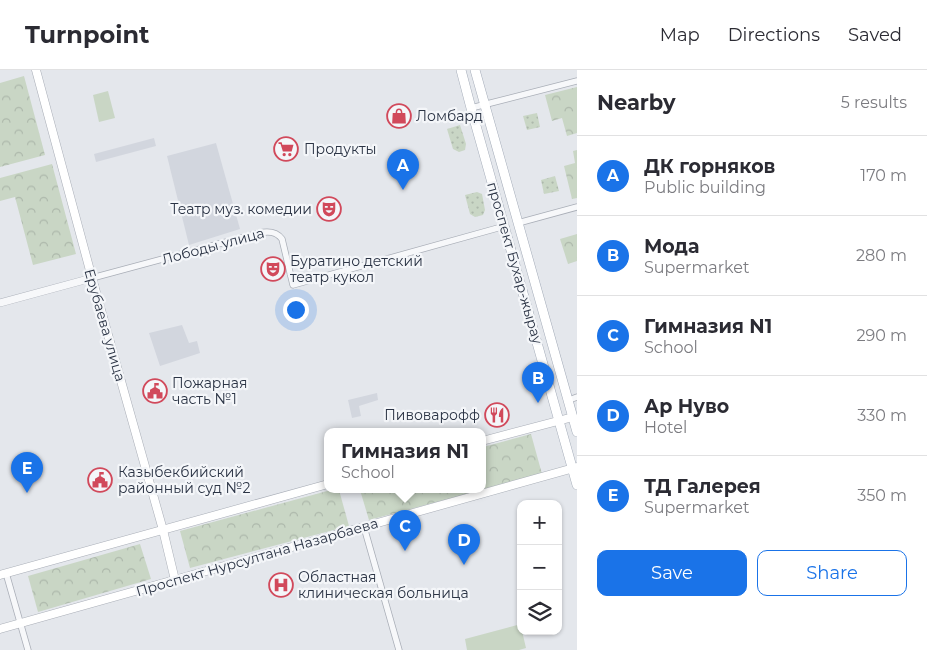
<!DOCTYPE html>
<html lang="en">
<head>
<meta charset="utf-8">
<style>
  :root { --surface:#fff; --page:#f7f7f7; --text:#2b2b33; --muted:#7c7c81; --line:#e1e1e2; --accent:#1a73e8 }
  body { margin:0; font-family:Montserrat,sans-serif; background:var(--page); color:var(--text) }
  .controls { position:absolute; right:15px; bottom:15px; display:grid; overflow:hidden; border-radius:10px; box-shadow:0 1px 4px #0004 }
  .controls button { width:45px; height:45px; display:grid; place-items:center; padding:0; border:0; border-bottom:1px solid var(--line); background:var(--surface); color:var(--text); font:25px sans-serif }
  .you { position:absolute; left:295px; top:239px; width:18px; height:18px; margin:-12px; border:4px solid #fff; border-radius:50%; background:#1a73e8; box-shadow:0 0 0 8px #1a73e833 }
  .badge { display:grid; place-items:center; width:32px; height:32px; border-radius:50%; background:var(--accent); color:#fff; font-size:16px; font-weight:700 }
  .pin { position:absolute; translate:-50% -41px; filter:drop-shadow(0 1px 2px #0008) }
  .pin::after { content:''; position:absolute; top:26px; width:18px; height:15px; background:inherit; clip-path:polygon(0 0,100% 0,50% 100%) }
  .popup { position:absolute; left:324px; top:358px; width:162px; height:65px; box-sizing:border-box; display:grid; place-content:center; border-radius:10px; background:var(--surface); filter:drop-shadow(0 1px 4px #0005); font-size:16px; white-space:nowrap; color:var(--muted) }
  .popup b { font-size:19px; color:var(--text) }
  .popup::after { content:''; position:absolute; left:50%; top:100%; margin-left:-10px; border:10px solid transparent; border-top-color:var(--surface) }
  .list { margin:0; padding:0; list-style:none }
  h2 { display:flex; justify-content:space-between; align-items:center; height:65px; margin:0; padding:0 20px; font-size:21px }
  h2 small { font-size:16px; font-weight:400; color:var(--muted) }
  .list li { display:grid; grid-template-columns:32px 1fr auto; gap:15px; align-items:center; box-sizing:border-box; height:80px; padding:0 20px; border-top:1px solid var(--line) }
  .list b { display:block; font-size:19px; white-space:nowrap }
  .list p { margin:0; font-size:16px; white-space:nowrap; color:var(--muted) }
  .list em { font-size:16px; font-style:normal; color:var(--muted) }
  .actions { display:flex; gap:10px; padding:15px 20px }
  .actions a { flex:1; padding:11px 0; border:1px solid var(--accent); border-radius:10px; text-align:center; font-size:18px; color:var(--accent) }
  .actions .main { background:var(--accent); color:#fff }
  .icon { flex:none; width:28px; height:28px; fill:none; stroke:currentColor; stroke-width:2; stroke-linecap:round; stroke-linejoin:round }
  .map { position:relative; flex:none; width:577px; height:580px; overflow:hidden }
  header { display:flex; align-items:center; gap:30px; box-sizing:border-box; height:70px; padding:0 25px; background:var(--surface); border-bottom:1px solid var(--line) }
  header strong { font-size:24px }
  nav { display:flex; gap:28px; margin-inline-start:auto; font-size:18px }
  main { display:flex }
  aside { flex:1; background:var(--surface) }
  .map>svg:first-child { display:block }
  .built { fill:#d2d6de }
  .grass { fill:url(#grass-dots) }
  .forest { fill:url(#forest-crowns) }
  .pitch { fill:#c9d6c5 }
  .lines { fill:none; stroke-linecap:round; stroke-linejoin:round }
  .minor-casing { stroke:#a9aeb7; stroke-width:7 }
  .tertiary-casing { stroke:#a9aeb7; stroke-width:8 }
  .secondary-casing { stroke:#a9aeb7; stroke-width:9 }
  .primary-casing { stroke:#a3abb8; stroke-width:10 }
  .minor { stroke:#f7f8fa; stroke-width:5.5 }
  .tertiary { stroke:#f7f8fa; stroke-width:7 }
  .secondary { stroke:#fff; stroke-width:8 }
  .primary { stroke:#fff; stroke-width:9 }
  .labels { text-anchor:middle; stroke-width:4.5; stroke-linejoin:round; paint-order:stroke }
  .poi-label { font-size:14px; fill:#2b3445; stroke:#f4f6f9; text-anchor:start }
  .street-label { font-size:14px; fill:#2b3445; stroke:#f4f6f9 }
</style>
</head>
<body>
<header>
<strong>Turnpoint</strong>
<nav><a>Map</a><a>Directions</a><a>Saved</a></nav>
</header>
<main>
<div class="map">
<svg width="577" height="580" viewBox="0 0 577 580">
  <defs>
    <pattern id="grass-dots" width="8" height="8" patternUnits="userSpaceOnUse" patternTransform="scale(1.25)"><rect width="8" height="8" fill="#c9d6c5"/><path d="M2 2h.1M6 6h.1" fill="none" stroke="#adb8ab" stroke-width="1.8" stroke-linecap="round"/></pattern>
    <pattern id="forest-crowns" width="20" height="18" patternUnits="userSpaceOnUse" patternTransform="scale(1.25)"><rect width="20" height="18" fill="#c9d6c5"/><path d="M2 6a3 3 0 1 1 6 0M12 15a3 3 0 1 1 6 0" fill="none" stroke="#adb8ab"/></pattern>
  </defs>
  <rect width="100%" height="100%" fill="#e4e7ec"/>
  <!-- built -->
  <g class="built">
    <path d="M 154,68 L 156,76 L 96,92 L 94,84 Z"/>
    <path d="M 216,73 L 240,159 L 189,175 L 167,86 Z"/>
    <path d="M 182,255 L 189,273 L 197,271 L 200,283 L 160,296 L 149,263 Z"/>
    <path d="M 377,323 L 378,330 L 359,336 L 361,346 L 352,348 L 348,330 Z"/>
  </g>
  <!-- grass -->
  <g class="grass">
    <path d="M 537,43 L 540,57 L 527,60 L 523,46 Z"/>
    <path d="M 460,55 L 466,74 L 465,80 L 459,82 L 453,79 L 447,59 Z"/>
    <path d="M 555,106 L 559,121 L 544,124 L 541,110 Z"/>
    <path d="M 477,122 L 482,124 L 485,140 L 483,145 L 475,147 L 470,144 L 465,125 Z"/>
  </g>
  <!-- forest -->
  <g class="forest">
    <path d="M 24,6 L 45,85 L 0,97 L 0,13 Z"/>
    <path d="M 577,17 L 577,63 L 567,66 L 562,48 L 552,51 L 545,25 Z"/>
    <path d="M 577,80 L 577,128 L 572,129 L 564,96 L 575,93 L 573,81 Z"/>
    <path d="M 52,94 L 76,184 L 33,195 L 15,127 L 0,131 L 0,108 Z"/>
    <path d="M 577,164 L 577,191 L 568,194 L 560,169 Z"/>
    <path d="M 531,364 L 542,404 L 483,420 L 483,377 Z"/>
    <path d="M 331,420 L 339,420 L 349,456 L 190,498 L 180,461 Z"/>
    <path d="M 360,420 L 482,420 L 369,450 Z"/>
    <path d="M 140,474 L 151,509 L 38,542 L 28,506 Z"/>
  </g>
  <!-- pitch -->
  <g class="pitch">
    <path d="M 108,21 L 115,48 L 99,52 L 93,25 Z"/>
    <path d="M 521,554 L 521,561 L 522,561 L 526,578 L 519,580 L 467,580 L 465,569 Z"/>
  </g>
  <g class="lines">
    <!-- minor casing -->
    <g class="minor-casing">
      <g id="minor">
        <path d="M 471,38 L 577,11"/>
        <path d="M 518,153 L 577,137"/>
        <path d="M 92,208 L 259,163 C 268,161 276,161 282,169 L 293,215 L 505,156"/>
        <path d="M 569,330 L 577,327"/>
        <path d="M 364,457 L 399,580"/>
        <path d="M 6,503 L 28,580"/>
      </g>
    </g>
    <!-- tertiary casing -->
    <g class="tertiary-casing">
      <path id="tertiary" d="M 0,233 L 92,208"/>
    </g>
    <!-- secondary casing -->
    <g class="secondary-casing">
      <g id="secondary">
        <path d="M 36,0 L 92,208 L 163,460 L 175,510"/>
        <path d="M 482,371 L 573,347"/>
        <path d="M 0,505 L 328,414"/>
        <path d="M 0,559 L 577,397"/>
      </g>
    </g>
    <!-- primary casing -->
    <g class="primary-casing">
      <g id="primary">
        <path d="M 461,0 L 471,38 L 577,415"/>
        <path d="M 475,0 L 577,362"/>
      </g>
    </g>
    <!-- minor -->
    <use href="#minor" class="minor"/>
    <!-- tertiary -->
    <use href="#tertiary" class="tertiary"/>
    <!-- secondary -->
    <use href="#secondary" class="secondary"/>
    <!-- primary -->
    <use href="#primary" class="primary"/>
  </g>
  <!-- icons -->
  <defs>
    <g id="shop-ring" transform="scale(1.25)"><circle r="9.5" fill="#f4f6f9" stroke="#d1495b" stroke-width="1.5"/><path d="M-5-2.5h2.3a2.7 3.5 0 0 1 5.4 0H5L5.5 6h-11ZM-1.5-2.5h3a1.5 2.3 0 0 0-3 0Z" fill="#d1495b"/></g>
    <g id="supermarket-ring" transform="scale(1.25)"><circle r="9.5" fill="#f4f6f9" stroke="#d1495b" stroke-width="1.5"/><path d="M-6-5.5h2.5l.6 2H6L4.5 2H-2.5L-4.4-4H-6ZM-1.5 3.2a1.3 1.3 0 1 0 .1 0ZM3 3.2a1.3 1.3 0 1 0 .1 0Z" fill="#d1495b"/></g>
    <g id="theatre-ring" transform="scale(1.25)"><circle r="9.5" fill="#f4f6f9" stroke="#d1495b" stroke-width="1.5"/><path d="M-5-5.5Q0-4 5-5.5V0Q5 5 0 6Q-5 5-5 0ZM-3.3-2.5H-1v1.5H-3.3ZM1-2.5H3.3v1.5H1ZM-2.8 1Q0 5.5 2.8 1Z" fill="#d1495b"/></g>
    <g id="civic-ring" transform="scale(1.25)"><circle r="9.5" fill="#f4f6f9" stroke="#d1495b" stroke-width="1.5"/><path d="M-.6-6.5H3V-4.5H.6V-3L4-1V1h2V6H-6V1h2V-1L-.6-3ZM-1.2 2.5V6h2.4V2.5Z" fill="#d1495b"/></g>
    <g id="restaurant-ring" transform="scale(1.25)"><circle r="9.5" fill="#f4f6f9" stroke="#d1495b" stroke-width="1.5"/><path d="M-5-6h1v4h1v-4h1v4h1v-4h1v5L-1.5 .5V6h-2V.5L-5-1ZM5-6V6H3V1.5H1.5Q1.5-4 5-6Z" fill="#d1495b"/></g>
    <g id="hospital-ring" transform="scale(1.25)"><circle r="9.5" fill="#f4f6f9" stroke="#d1495b" stroke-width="1.5"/><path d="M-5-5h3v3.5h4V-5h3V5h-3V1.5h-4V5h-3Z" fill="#d1495b"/></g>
  </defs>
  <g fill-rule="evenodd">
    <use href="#shop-ring" x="399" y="46"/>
    <use href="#supermarket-ring" x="286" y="79"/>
    <use href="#theatre-ring" x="329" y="139"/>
    <use href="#theatre-ring" x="273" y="199"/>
    <use href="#civic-ring" x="155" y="321"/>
    <use href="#restaurant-ring" x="497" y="345"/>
    <use href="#civic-ring" x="100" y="410"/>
    <use href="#hospital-ring" x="281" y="515"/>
  </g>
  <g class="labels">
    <!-- poi labels -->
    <g class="poi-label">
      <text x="416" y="51">Ломбард</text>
      <text x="304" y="84">Продукты</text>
      <text x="312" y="144" text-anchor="end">Театр муз. комедии</text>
      <text x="290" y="196">Буратино детский<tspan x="290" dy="16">театр кукол</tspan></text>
      <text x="172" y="318">Пожарная<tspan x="172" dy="16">часть №1</tspan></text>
      <text x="480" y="350" text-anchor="end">Пивоварофф</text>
      <text x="118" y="407">Казыбекбийский<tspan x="118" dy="16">районный суд №2</tspan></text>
      <text x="298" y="512">Областная<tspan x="298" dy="16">клиническая больница</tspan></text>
    </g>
    <!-- street labels -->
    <g class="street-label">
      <text transform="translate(213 176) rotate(-15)" y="5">Лободы улица</text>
      <text transform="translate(515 193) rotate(74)" y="5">проспект Бухар-жырау</text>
      <text transform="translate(105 255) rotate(74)" y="5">Ерубаева улица</text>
      <text transform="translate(257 487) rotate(-16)" y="5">Проспект Нурсултана Назарбаева</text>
    </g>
  </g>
</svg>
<div class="controls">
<button>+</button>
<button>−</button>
<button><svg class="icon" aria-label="layers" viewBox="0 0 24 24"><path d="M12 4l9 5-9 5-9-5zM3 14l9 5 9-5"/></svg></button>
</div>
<div class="you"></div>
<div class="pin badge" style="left:403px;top:120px">A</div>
<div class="pin badge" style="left:538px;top:333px">B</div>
<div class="pin badge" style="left:405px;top:481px">C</div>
<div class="popup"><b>Гимназия N1</b>School</div>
<div class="pin badge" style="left:464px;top:495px">D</div>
<div class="pin badge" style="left:27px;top:423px">E</div>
</div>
<aside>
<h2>Nearby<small>5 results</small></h2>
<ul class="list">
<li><span class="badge">A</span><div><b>ДК горняков</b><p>Public building</p></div><em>170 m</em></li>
<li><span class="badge">B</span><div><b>Мода</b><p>Supermarket</p></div><em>280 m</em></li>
<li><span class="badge">C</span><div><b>Гимназия N1</b><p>School</p></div><em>290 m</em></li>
<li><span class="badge">D</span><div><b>Ар Нуво</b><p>Hotel</p></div><em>330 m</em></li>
<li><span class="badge">E</span><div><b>ТД Галерея</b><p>Supermarket</p></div><em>350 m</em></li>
</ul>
<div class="actions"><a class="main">Save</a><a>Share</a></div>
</aside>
</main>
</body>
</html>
